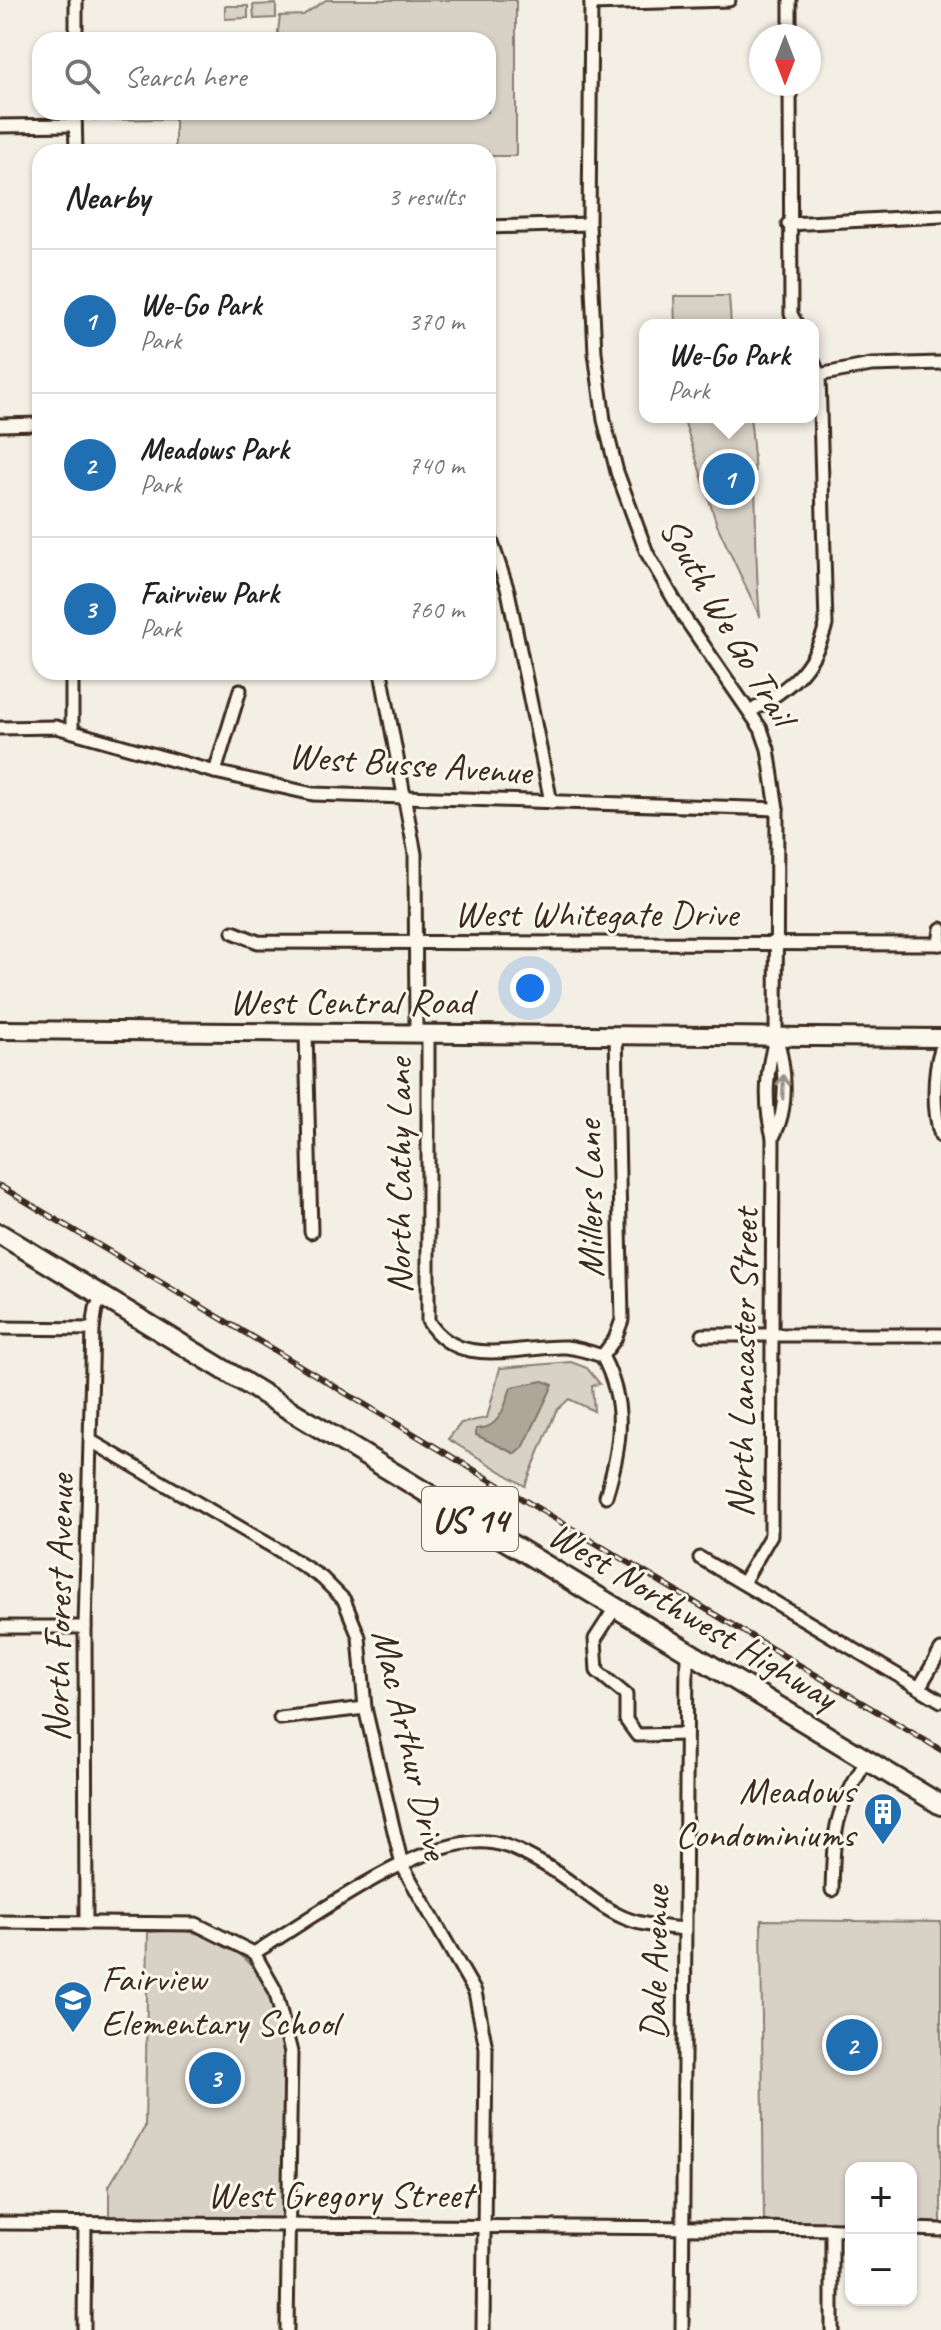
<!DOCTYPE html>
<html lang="en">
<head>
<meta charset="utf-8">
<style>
  :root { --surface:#fff; --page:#f2f2f2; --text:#222; --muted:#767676; --line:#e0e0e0; --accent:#1f6fb2 }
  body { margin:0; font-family:Caveat,sans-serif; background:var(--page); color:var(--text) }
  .controls { position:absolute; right:24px; bottom:24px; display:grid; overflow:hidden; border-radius:16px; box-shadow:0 2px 6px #0004 }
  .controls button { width:72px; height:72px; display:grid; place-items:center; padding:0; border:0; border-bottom:2px solid var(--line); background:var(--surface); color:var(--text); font:40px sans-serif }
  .compass { position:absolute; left:749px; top:24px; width:72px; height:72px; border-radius:50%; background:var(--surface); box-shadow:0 2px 6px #0004; rotate:180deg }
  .you { position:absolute; left:530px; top:988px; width:28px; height:28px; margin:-20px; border:6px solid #fff; border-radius:50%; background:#1a73e8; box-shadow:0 0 0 12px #1a73e833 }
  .badge { display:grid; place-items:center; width:52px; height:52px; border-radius:50%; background:var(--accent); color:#fff; font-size:26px; font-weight:700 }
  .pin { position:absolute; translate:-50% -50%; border:4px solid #fff; box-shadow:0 2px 8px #0006 }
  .popup { position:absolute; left:639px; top:319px; width:180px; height:104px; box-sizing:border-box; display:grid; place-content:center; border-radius:16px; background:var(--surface); filter:drop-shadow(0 2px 6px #0005); font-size:26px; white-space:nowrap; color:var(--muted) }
  .popup b { font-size:30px; color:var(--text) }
  .popup::after { content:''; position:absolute; left:50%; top:100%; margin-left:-16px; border:16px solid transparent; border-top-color:var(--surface) }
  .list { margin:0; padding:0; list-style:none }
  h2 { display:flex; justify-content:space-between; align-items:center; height:104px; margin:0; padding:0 32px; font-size:34px }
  h2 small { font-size:26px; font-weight:400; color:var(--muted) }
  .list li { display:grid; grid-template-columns:52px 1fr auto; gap:24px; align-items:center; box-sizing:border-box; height:144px; padding:0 32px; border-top:2px solid var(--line) }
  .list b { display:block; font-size:30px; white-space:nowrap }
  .list p { margin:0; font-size:26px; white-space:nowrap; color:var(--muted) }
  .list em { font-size:26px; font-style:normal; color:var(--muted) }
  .icon { flex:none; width:44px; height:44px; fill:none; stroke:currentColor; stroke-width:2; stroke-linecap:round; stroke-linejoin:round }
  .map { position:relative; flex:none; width:941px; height:2330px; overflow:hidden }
  .search { position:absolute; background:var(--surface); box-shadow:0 2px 6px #0004; left:32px; top:32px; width:464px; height:88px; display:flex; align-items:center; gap:20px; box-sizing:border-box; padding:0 28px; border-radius:24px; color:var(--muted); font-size:30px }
  .panel { position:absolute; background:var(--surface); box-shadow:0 2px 6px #0004; left:32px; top:144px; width:464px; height:536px; border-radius:24px }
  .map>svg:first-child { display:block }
  .green { fill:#d8d1c6; stroke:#8a7e72; stroke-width:2 }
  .water { fill:#afa69a; stroke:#817468; stroke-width:2 }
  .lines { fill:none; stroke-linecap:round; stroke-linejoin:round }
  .street-casing { stroke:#3b2a1e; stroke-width:17 }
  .secondary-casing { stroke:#3b2a1e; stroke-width:22 }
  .primary-casing { stroke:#3b2a1e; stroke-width:24 }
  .street { stroke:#fbf7ec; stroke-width:11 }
  .secondary { stroke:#fbf7ec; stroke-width:16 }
  .primary { stroke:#fbf7ec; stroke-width:18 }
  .rail-casing { stroke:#3b2a1e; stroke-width:6 }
  .rail { stroke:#fbf7ec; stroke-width:3; stroke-dasharray:9; stroke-linecap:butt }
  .oneway { stroke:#9b9085 }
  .labels { text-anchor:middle; stroke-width:6; stroke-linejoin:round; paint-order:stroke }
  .shield { fill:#fbf7ec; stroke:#75685c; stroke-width:2 }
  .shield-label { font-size:36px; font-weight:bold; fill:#3b2a1e }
  .street-label { font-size:38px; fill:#3b2a1e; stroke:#fbf7ec }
  .poi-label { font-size:38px; fill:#3b2a1e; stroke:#fbf7ec; text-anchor:end }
</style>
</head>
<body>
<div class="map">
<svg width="941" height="2330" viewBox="0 0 941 2330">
  <rect width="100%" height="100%" fill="#f3efe4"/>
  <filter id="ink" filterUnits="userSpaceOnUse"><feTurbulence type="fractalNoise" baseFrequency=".0125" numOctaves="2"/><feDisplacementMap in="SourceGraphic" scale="16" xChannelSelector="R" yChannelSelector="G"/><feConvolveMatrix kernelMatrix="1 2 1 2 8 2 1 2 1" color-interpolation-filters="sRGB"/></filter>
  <g filter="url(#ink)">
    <!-- green -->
    <g class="green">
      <path d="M 326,0 L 516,0 L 516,156 L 488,156 L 488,152 L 175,152 L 175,119 L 94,120 L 94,112 L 488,112 L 488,40 L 277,40 L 280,16 L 303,15 Z"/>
      <path d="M 276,4 L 276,18 L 254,19 L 253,5 Z"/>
      <path d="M 225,6 L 248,6 L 248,18 L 225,19 Z"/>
      <path d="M 674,296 L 729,296 L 731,325 L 675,325 Z"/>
      <path d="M 683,417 L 750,417 C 759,484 753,550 760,617 L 717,525 Z"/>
      <path d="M 571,1362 L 587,1368 L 600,1384 L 592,1385 L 594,1411 L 569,1399 L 556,1411 L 525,1486 L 448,1439 L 461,1423 L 487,1418 L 500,1368 Z"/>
      <path d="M 761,1920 L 941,1922 L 941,2224 L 911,2224 L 911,2168 L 851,2168 L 851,2223 L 764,2223 Z"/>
      <path d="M 148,1932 C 162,1932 178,1929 191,1932 C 285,1952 285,2040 285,2117 C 285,2150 285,2183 284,2215 L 279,2220 L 109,2218 L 109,2186 L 145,2127 Z"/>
    </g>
    <!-- water -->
    <path class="water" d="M 543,1381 L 553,1385 L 523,1448 L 516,1454 L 476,1435 L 476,1429 C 500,1429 505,1406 511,1387 Z"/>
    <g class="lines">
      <!-- street casing -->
      <g class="street-casing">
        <g id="street">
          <path d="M 591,0 L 589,224 L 595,353 L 604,420 L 617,472 L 647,553 L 684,617 L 761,729 L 768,749 L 777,809 L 776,1036 C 786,1068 789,1108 773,1137"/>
          <path d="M 591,4 L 729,0"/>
          <path d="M 790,36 L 790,0"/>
          <path d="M 76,40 L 76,0"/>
          <path d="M 790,84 L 791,314 L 797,325"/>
          <path d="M 75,112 L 76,152"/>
          <path d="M 0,126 L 75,125"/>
          <path d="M 788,224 L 941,216"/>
          <path d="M 488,227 L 589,224"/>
          <path d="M 819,375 L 871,365 L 941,363"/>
          <path d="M 0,425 L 40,424"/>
          <path d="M 488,531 L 508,591 L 551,802"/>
          <path d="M 72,672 L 72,730"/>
          <path d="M 381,672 L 415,854 L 416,1033"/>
          <path d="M 750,712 C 790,686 812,673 826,625 L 819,375 L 813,361"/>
          <path d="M 0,728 L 56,727 L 215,772 L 313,794 L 777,809"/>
          <path d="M 215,772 L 240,690"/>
          <path d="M 233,932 L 258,942 L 941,944"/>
          <path d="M 939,944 L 941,929"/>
          <path d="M 306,1033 L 311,1232"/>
          <path d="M 428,1034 L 428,1321 C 459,1371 518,1345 566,1347 C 578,1348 590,1352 602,1356 C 628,1404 621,1447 606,1496"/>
          <path d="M 941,1049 C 933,1072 933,1113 941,1136"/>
          <path d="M 0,1328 L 93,1329"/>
          <path d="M 703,1335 L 941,1335"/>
          <path d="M 602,1356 L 615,1339 L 622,1320 L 616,1034"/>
          <path d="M 91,1441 L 280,1551 L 322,1578 L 344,1600 L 359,1637 L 365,1708 L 402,1865 L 475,1992 L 486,2048 L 483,2330"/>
          <path d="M 700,1558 L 941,1701"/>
          <path d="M 744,1581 L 771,1535 L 773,1137 C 764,1105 766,1069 776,1037"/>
          <path d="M 615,1608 L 595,1639 L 597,1671 L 626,1695 L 626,1720 L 637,1735 L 686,1734"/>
          <path d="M 0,1627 L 85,1627"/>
          <path d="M 919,1688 L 941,1650"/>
          <path d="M 280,1718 L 365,1708"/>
          <path d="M 832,1890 C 834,1828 834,1813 867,1760"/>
          <path d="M 0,1922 L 196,1924 L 254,1953 C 313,1918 419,1837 487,1842 C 506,1843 527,1855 543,1864 C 574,1881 597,1908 630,1920 C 646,1926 667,1927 684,1929"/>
          <path d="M 86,1923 L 85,1627 L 93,1329 L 96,1308 L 103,1296"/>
          <path d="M 254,1953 L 275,1990 L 291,2052 L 287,2330"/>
          <path d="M 0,2223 L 851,2229"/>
          <path d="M 911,2229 L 941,2230"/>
          <path d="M 84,2330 L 85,2223"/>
          <path d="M 682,2330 L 687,1651"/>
          <path d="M 832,2330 L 832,2229"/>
        </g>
      </g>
      <!-- secondary casing -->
      <g class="secondary-casing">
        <path id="secondary" d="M 0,1030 L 941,1038"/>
      </g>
      <!-- primary casing -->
      <g class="primary-casing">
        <path id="primary" d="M 0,1234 L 941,1805"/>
      </g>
      <!-- street -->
      <use href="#street" class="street"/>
      <!-- secondary -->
      <use href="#secondary" class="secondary"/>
      <!-- primary -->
      <use href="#primary" class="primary"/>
      <!-- rail casing -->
      <g class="rail-casing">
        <path id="rail" d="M 0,1186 L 941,1750"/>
      </g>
      <!-- rail -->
      <use href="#rail" class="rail"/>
    </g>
    <!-- one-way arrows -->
    <defs><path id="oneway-shaft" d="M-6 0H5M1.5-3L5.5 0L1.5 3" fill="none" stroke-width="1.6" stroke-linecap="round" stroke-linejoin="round" transform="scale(2)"/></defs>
    <use class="oneway" href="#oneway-shaft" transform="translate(783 1087) rotate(-89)"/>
  </g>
  <!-- icons -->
  <defs>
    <g id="building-pin" transform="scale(2)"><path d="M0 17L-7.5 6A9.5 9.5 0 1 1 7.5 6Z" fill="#1f6fb2" stroke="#fbf7ec"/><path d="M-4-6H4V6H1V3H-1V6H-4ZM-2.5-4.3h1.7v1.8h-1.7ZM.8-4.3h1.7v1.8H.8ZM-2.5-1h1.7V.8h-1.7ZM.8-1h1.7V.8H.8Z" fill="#fff"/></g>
    <g id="school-pin" transform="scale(2)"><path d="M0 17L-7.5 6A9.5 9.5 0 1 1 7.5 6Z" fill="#1f6fb2" stroke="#fbf7ec"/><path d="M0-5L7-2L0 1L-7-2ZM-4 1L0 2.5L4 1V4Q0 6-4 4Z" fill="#fff"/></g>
  </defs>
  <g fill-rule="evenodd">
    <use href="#building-pin" x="883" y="1812"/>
    <use href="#school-pin" x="73" y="2000"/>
  </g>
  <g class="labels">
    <!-- shield labels -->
    <rect class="shield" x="422" y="1487" width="96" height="64" rx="6"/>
    <g class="shield-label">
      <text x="470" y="1532">US 14</text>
    </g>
    <!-- street labels -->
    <g class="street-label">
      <text transform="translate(728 621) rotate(60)" y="13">South We Go Trail</text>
      <text transform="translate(410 763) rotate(4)" y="13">West Busse Avenue</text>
      <text x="596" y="926">West Whitegate Drive</text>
      <text x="351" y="1014">West Central Road</text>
      <text transform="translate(398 1176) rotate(-90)" y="13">North Cathy Lane</text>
      <text transform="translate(589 1199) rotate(-91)" y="13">Millers Lane</text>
      <text transform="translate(742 1363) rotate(-89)" y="13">North Lancaster Street</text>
      <text transform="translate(58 1608) rotate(-89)" y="13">North Forest Avenue</text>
      <text transform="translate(693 1615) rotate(31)" y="13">West Northwest Highway</text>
      <text transform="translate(411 1744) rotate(77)" y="13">Mac Arthur Drive</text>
      <text transform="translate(654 1963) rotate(-89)" y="13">Dale Avenue</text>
      <text x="340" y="2207">West Gregory Street</text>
    </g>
    <!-- poi labels -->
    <g class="poi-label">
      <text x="855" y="1803">Meadows<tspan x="855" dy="44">Condominiums</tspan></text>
      <text x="101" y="1991" text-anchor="start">Fairview<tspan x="101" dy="44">Elementary School</tspan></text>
    </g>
  </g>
</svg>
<div class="controls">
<button>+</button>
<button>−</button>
</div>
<svg class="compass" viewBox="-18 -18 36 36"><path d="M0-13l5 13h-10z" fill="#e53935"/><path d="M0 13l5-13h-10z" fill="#767676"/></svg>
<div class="you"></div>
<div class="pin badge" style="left:729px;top:479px">1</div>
<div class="popup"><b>We-Go Park</b>Park</div>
<div class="pin badge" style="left:852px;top:2045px">2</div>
<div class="pin badge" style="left:215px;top:2078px">3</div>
<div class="search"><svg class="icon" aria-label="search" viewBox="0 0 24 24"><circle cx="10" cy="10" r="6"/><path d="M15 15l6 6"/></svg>Search here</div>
<section class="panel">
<h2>Nearby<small>3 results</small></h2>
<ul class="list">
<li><span class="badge">1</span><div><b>We-Go Park</b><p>Park</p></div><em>370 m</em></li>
<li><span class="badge">2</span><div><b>Meadows Park</b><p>Park</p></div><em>740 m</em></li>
<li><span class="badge">3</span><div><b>Fairview Park</b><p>Park</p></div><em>760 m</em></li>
</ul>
</section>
</div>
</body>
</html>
